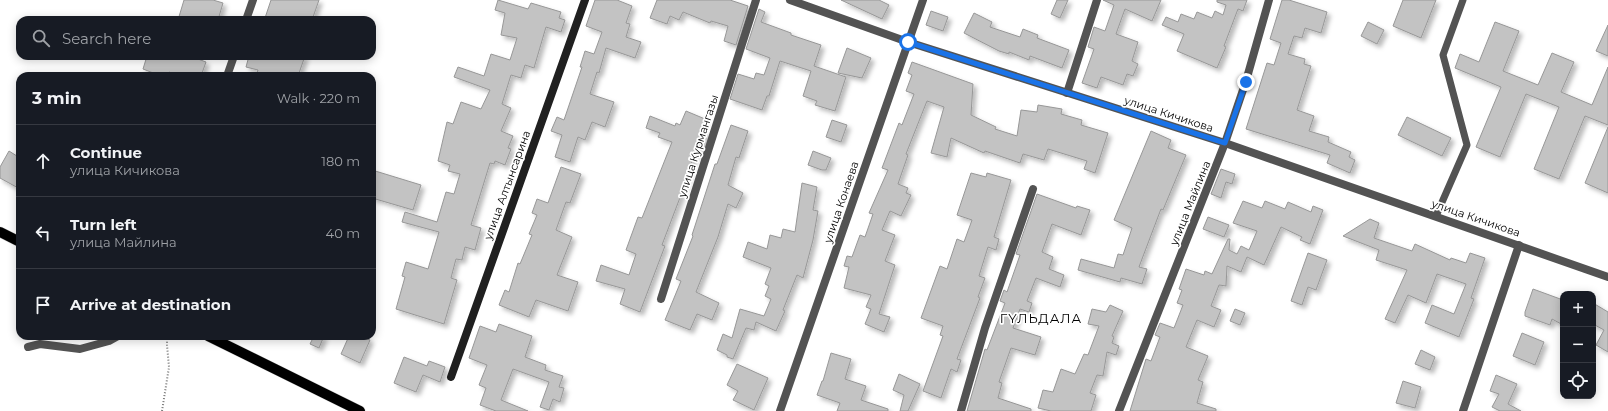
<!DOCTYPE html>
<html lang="en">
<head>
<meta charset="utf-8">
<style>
  :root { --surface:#171b24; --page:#20242c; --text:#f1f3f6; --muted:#9ea1a6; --line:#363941 }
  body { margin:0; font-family:Montserrat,sans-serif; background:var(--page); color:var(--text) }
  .controls { position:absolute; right:12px; bottom:12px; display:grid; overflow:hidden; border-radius:8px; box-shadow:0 2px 10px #0003 }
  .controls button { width:36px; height:36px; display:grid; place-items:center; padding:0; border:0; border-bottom:1px solid var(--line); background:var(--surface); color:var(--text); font:20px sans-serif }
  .stop { position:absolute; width:12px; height:12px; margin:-9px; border:3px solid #1a73e8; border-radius:50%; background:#fff }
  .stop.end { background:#1a73e8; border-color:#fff; box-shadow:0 1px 4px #0008 }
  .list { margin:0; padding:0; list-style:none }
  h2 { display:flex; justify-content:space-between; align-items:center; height:52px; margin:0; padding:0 16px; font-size:17px }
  h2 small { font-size:13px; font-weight:400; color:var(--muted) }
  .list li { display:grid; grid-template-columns:26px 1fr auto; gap:12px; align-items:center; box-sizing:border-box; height:72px; padding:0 16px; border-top:1px solid var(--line) }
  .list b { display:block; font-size:15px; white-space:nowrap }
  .list p { margin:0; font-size:13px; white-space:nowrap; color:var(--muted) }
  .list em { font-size:13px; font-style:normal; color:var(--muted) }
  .icon { flex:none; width:22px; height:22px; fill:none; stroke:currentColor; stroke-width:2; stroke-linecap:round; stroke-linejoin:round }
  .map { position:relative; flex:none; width:1608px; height:411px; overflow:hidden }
  .search { position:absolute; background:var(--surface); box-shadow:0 2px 10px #0003; left:16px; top:16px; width:360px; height:44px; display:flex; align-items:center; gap:10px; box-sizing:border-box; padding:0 14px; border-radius:12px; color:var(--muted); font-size:15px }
  .panel { position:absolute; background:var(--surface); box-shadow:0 2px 10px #0003; left:16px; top:72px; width:360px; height:268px; border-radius:12px }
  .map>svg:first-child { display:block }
  .building { fill:#c3c3c3; stroke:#979797; filter:url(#shadow) }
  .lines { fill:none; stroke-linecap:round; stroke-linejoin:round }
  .primary-casing { stroke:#dbdbdb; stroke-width:11 }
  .path { stroke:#757575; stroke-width:2; stroke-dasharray:1 2; stroke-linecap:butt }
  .lane { stroke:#535353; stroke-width:7 }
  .street { stroke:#535353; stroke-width:8 }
  .secondary { stroke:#202020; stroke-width:8 }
  .primary { stroke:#000; stroke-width:10 }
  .route { stroke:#1a73e8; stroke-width:5 }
  .labels { text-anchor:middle; stroke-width:3.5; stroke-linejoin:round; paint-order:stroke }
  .street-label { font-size:11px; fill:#000; stroke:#fff }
  .quarter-label { font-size:13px; letter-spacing:1px; fill:#000; stroke:#fff }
</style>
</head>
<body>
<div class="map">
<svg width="1608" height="411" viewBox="0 0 1608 411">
  <defs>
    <filter id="shadow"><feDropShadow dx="3.5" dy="3.5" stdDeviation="2" flood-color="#0004"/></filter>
  </defs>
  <rect width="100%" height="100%" fill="#fff"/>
  <!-- building -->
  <g class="building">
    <path d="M 184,0 L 213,0 L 223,3 L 218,20 L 178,20 Z"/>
    <path d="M 271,0 L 319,0 L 312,20 L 270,20 L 265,18 Z"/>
    <path d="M 498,0 L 528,9 L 531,3 L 561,12 L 559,18 L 565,20 L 561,32 L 546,27 L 534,68 L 525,65 L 521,78 L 511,75 L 502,104 L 511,108 L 501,131 L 513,136 L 508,148 L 511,149 L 505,165 L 495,161 L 494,164 L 490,163 L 471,225 L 481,228 L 475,250 L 465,247 L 462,260 L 456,259 L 451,278 L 457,280 L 444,324 L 396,309 L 405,277 L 402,276 L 406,262 L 428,269 L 439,232 L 402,222 L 405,212 L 437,222 L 446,192 L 454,194 L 460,174 L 448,171 L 450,165 L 438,161 L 447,122 L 453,124 L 461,102 L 481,109 L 490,90 L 454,77 L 458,67 L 484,76 L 491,54 L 510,60 L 517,38 L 501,35 L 505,13 L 495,10 Z"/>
    <path d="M 595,0 L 617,0 L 632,6 L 626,23 L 630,24 L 626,37 L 641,42 L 635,58 L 606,48 L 599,73 L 597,72 L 590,94 L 614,102 L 605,127 L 592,122 L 585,140 L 578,137 L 570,162 L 555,157 L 562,135 L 551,131 L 557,117 L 564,120 L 582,67 L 580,67 L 585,51 L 594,54 L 602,32 L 586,26 Z"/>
    <path d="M 657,0 L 730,0 L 748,6 L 736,45 L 724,41 L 728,26 L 711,21 L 710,23 L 683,12 L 679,20 L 670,16 L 667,24 L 650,18 Z"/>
    <path d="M 841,0 L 879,0 L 889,5 L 882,19 Z"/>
    <path d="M 1057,0 L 1068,0 L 1060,18 L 1051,14 Z"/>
    <path d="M 1103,0 L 1161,0 L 1152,21 L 1125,9 L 1116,34 L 1138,42 L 1132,61 L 1138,64 L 1133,76 L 1127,74 L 1123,85 L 1101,77 L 1097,88 L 1082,83 L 1094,49 L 1088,47 L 1094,27 L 1105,31 L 1114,5 Z"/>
    <path d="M 1217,0 L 1247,0 L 1243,11 L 1238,9 L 1224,46 L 1226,47 L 1217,68 L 1177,51 L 1184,34 L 1162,25 L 1166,17 L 1178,22 L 1181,14 L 1194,19 L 1197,12 L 1212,18 L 1215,11 L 1223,15 L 1226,5 L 1217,2 Z"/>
    <path d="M 1282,0 L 1289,0 L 1327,12 L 1321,33 L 1305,28 L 1302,38 L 1294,36 L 1288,54 L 1305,59 L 1304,64 L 1311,66 L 1297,110 L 1314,116 L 1309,131 L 1329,137 L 1328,142 L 1351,152 L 1349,157 L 1355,160 L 1350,173 L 1327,163 L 1330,155 L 1246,129 L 1267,63 L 1274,65 L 1281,43 L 1270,39 Z"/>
    <path d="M 1403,0 L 1436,0 L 1421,38 L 1393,26 Z"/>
    <path d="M 759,9 L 765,12 L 761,22 L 791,33 L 791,35 L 821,45 L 814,66 L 846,77 L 835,111 L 815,105 L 817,101 L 803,96 L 811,71 L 780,61 L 769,96 L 767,96 L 762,110 L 730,99 L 738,74 L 754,79 L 756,73 L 764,75 L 770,58 L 746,49 Z"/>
    <path d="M 931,11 L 948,17 L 943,31 L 926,25 Z"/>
    <path d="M 974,13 L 992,22 L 990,27 L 1020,37 L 1023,29 L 1038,35 L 1037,38 L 1069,50 L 1062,68 L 1030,56 L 1029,60 L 1009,52 L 1009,54 L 999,51 L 964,33 Z"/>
    <path d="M 1368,22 L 1384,30 L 1377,44 L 1361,36 Z"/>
    <path d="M 1495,22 L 1519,31 L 1503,71 L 1538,85 L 1552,53 L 1574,62 L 1561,92 L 1592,105 L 1608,67 L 1608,125 L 1585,116 L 1559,179 L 1534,169 L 1559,107 L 1526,94 L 1500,157 L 1476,147 L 1501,87 L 1455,68 L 1460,54 L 1479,62 Z"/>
    <path d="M 1608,25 L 1608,56 L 1596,51 Z"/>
    <path d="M 847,48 L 871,58 L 862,78 L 838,73 Z"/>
    <path d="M 147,56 L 190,56 L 206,62 L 201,76 L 181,76 L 169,72 L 167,76 L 161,76 L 143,69 Z"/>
    <path d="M 249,56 L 305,56 L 298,76 L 256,76 L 258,70 L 246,67 Z"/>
    <path d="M 912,62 L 973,84 L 971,115 L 996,127 L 995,129 L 1017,136 L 1021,110 L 1037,112 L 1038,105 L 1062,109 L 1061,114 L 1082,120 L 1081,125 L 1108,133 L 1095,173 L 1084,169 L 1087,161 L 1048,149 L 1044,160 L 1023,154 L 1020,163 L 985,151 L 984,153 L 951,138 L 947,157 L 931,153 L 944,107 L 927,101 L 906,154 L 908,155 L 898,184 L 908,188 L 906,193 L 911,195 L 901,216 L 890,211 L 882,230 L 895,235 L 885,261 L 895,265 L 879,314 L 890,317 L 884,332 L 865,324 L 871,309 L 866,307 L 871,295 L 844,288 L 849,267 L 844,266 L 847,256 L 852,257 L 860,235 L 865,237 L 873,214 L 869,213 L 888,170 L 882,168 L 899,123 L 902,125 L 914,94 L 906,91 L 912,75 L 908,73 Z"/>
    <path d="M 686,111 L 705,119 L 700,131 L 706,133 L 701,147 L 699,146 L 687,173 L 689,174 L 662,245 L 665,246 L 640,312 L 620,304 L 625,289 L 596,281 L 601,265 L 629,275 L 636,254 L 626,250 L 638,217 L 642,218 L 672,142 L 658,137 L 660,133 L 646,128 L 650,116 L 675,126 L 676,123 L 680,125 Z"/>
    <path d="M 1407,117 L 1451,138 L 1442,156 L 1398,135 Z"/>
    <path d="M 832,120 L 847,125 L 841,142 L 826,137 Z"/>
    <path d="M 731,125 L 748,131 L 739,158 L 736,157 L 728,185 L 743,193 L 736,208 L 728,204 L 718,237 L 696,292 L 719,303 L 712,320 L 697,314 L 690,330 L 665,320 L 681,281 L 676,279 L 693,236 L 692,235 L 715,164 L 717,164 Z"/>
    <path d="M 1608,127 L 1608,193 L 1585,183 Z"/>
    <path d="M 1151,131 L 1171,140 L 1168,148 L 1186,155 L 1163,210 L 1161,209 L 1139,267 L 1147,269 L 1142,284 L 1121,278 L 1120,282 L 1078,270 L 1081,259 L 1114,268 L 1118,254 L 1123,255 L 1132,228 L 1114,220 Z"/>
    <path d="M 9,151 L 20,158 L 20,189 L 0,178 L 0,167 Z"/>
    <path d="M 813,151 L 831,158 L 826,170 L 822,170 L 808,165 Z"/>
    <path d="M 561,167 L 581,174 L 570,203 L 566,202 L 556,230 L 572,237 L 557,275 L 578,282 L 568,311 L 536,300 L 529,317 L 499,305 L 505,290 L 509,292 L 518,263 L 520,264 L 532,235 L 529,234 L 537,215 L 532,213 L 537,199 L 548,203 Z"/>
    <path d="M 1221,169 L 1235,174 L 1232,184 L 1226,182 L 1221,198 L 1211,194 Z"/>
    <path d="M 372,170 L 421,185 L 413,210 L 372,198 Z"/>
    <path d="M 971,173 L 986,177 L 987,173 L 1011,180 L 994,237 L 999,239 L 996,250 L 988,247 L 979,276 L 985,278 L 978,297 L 980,298 L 957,359 L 961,360 L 957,372 L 951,369 L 941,398 L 923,391 L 943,336 L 940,335 L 943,326 L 921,318 L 940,266 L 947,269 L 957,239 L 964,242 L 972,220 L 957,215 Z"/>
    <path d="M 802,183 L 817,187 L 813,210 L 818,211 L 813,240 L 803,278 L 797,275 L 783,310 L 785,311 L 776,331 L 756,322 L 754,330 L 746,328 L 733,359 L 727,357 L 727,355 L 717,350 L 723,334 L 732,338 L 740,309 L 764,316 L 771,299 L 765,296 L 769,286 L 765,284 L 771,268 L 743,257 L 748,242 L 767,249 L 770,235 L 781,238 L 783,229 L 795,232 Z"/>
    <path d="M 1037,194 L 1076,208 L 1077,206 L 1090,210 L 1081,235 L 1052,224 L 1042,252 L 1053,257 L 1049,269 L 1064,275 L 1060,287 L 1036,278 L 1027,301 L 1032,303 L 1029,312 L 1020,309 L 1013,328 L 1041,337 L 1035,355 L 1011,348 L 999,382 L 1002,383 L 998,398 L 1031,409 L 1031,411 L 967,411 L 985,349 L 987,350 L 1005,303 L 1000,301 L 1004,290 L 1007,292 L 1020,255 L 1016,254 Z"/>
    <path d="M 1243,201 L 1262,208 L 1265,201 L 1285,209 L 1288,202 L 1311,212 L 1313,206 L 1323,210 L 1310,244 L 1300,240 L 1302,237 L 1281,227 L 1264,265 L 1247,257 L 1241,272 L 1227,266 L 1226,286 L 1219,285 L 1211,306 L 1221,310 L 1214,327 L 1197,320 L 1186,347 L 1208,356 L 1198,380 L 1203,382 L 1197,403 L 1216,409 L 1216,411 L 1130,411 L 1146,359 L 1151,361 L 1160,337 L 1155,335 L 1160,323 L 1174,328 L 1183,305 L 1177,303 L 1182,290 L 1179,289 L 1186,269 L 1204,275 L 1205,271 L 1212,274 L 1228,239 L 1230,239 L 1229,250 L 1237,254 L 1241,246 L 1249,250 L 1257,231 L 1233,223 Z"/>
    <path d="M 1208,217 L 1229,225 L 1224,237 L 1203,229 Z"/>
    <path d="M 1370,219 L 1379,223 L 1374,238 L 1412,251 L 1415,244 L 1450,260 L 1451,258 L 1466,263 L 1470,253 L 1485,258 L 1471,298 L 1474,299 L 1459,337 L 1425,323 L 1432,305 L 1454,314 L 1466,284 L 1437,274 L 1426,303 L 1408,295 L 1395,323 L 1385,319 L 1407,270 L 1376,260 L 1379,250 L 1343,236 Z"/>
    <path d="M 1308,253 L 1327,260 L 1316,290 L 1308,287 L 1302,305 L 1291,301 Z"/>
    <path d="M 1533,289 L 1563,300 L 1563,325 L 1552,319 L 1550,325 L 1525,316 L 1525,312 Z"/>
    <path d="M 1593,303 L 1608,312 L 1608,352 L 1596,345 L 1604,330 L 1593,324 Z"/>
    <path d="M 1110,305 L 1123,311 L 1112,336 L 1114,337 L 1112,343 L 1119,346 L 1116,355 L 1107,352 L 1103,376 L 1097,375 L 1090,393 L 1096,395 L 1091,411 L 1051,411 L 1038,408 L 1043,390 L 1053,392 L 1061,369 L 1075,374 L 1084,354 L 1088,355 L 1099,326 L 1088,324 L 1092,309 L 1106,312 Z"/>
    <path d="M 1235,309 L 1245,313 L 1240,325 L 1230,321 Z"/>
    <path d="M 499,324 L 532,336 L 525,357 L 546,365 L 545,370 L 563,376 L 559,387 L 564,388 L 560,402 L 553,399 L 549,410 L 540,407 L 549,382 L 513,369 L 501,400 L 528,411 L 496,411 L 480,405 L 486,388 L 479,385 L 487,365 L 469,358 L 480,326 L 496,332 Z"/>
    <path d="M 1522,333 L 1544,342 L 1535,365 L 1513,356 Z"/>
    <path d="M 314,336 L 324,336 L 319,348 L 310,344 Z"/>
    <path d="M 349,336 L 362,336 L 370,340 L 360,363 L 341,354 Z"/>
    <path d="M 1421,350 L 1435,357 L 1430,370 L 1415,364 Z"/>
    <path d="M 831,353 L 851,359 L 845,379 L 866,386 L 861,400 L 888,409 L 888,411 L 837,411 L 840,403 L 817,395 L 822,381 L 823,381 Z"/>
    <path d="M 404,357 L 427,366 L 429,361 L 445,367 L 440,382 L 423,375 L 416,392 L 394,383 Z"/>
    <path d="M 737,364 L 768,378 L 754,410 L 733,400 L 738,391 L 727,385 Z"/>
    <path d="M 899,374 L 920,384 L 908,411 L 900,411 L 904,395 L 893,390 Z"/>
    <path d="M 1496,375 L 1517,384 L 1508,404 L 1521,411 L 1500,411 L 1492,407 L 1499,394 L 1490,391 Z"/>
    <path d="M 1403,381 L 1421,387 L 1415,408 L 1396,403 Z"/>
  </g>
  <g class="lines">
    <!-- primary casing -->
    <g class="primary-casing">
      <g id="primary">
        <path d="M 0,232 L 20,242"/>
        <path d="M 208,336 L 360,411"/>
      </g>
    </g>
    <!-- path -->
    <path class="path" d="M 162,411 L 169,367 L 167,345 L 167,336"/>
    <!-- lane -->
    <path class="lane" d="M 1436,216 L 1467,145 L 1443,55 L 1463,0"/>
    <!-- street -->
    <g class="street">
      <path d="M 790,0 L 908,42 L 1225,143 L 1608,277"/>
      <path d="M 246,20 L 253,0"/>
      <path d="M 227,76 L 234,56"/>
      <path d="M 1067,93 L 1097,0"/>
      <path d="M 661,299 L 756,0"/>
      <path d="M 28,347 L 40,344 L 80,349 L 109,341 L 118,336"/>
      <path d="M 780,411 L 923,0"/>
      <path d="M 961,411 L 985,328 L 1033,189"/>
      <path d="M 1119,411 L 1225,143 L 1246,81 L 1269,0"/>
      <path d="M 1463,411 L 1519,245"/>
    </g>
    <!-- secondary -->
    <path class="secondary" d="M 451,377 L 585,0"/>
    <!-- primary -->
    <use href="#primary" class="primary"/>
  </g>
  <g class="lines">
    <!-- route -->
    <path class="route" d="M 908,42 L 1225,143 L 1246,82"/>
  </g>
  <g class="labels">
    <!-- street labels -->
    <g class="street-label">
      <text transform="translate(1169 114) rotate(18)" y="4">улица Кичикова</text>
      <text transform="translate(698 146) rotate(-72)" y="4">улица Курмангазы</text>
      <text transform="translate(507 185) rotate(-70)" y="4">улица Алтынсарина</text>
      <text transform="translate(841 202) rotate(-71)" y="4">улица Конаева</text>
      <text transform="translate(1190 203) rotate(-68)" y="4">улица Майлина</text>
      <text transform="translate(1476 218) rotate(19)" y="4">улица Кичикова</text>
    </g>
    <!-- quarter labels -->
    <g class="quarter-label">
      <text x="1041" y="323">ГҮЛЬДАЛА</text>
    </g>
  </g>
</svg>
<div class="controls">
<button>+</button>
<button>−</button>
<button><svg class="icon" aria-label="locate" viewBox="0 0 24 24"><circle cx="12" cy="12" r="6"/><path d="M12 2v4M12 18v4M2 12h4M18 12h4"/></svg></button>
</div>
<div class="stop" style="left:908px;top:42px"></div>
<div class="stop end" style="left:1246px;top:82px"></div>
<div class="search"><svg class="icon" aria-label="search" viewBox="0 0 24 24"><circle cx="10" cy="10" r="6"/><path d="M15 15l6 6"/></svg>Search here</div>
<section class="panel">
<h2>3 min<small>Walk · 220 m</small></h2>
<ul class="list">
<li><svg class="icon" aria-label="ahead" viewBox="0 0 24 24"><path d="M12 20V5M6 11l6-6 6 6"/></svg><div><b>Continue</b><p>улица Кичикова</p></div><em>180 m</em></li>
<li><svg class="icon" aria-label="left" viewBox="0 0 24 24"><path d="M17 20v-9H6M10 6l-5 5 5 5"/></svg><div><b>Turn left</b><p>улица Майлина</p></div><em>40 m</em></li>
<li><svg class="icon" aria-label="arrive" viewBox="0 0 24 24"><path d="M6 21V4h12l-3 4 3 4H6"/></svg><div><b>Arrive at destination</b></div></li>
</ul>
</section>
</div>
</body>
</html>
